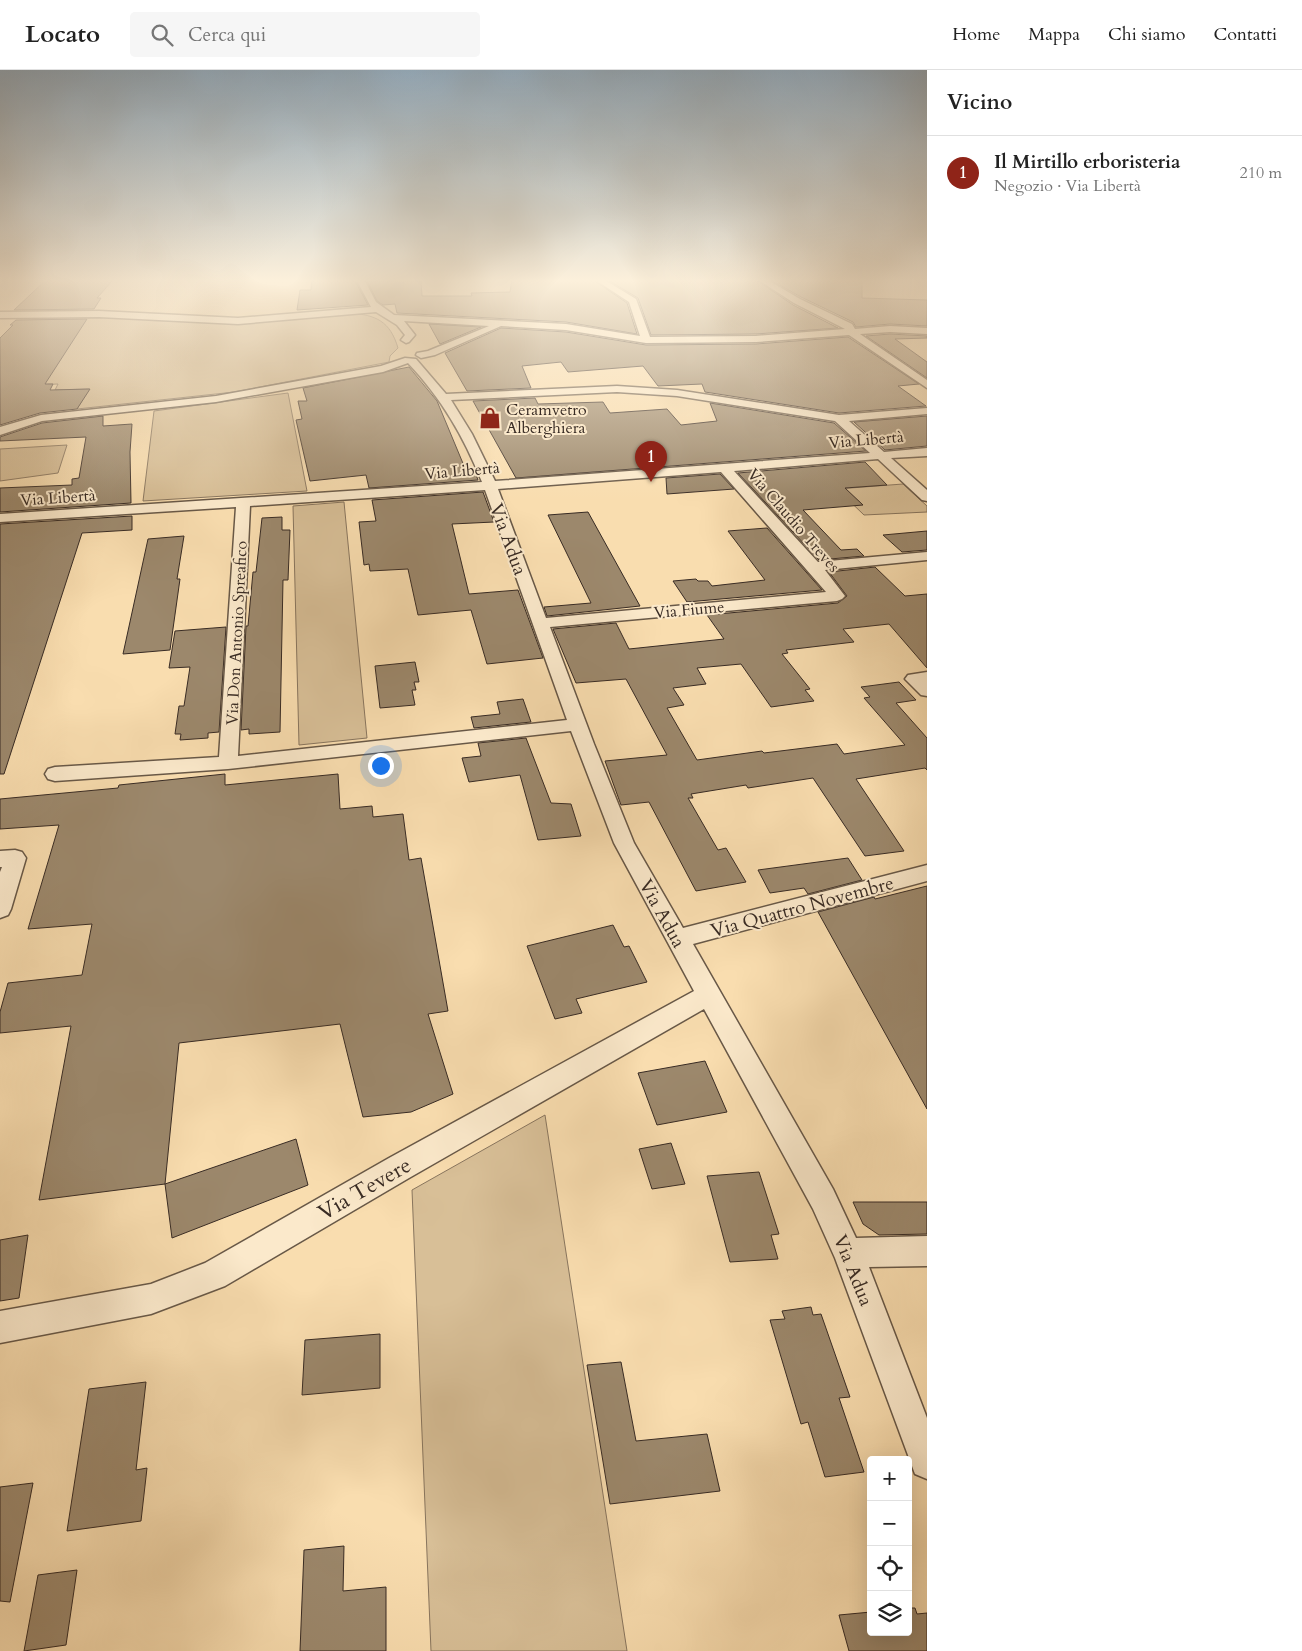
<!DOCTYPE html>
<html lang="it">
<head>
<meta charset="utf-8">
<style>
  :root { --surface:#fff; --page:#f6f6f6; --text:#222; --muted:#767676; --line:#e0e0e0; --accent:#8f2418 }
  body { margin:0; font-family:Cardo,serif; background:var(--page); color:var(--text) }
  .controls { position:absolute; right:15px; bottom:15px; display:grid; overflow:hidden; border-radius:5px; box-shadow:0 5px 20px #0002 }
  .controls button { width:45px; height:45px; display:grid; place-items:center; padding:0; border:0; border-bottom:1px solid var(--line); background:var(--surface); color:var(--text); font:25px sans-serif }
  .you { position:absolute; left:380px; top:695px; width:18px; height:18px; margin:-12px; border:4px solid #fff; border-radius:50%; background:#1a73e8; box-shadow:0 0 0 8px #1a73e833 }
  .badge { display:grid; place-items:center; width:32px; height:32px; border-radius:50%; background:var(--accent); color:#fff; font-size:16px; font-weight:700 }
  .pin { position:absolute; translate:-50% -41px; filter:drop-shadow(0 1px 2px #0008) }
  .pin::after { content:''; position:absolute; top:26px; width:18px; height:15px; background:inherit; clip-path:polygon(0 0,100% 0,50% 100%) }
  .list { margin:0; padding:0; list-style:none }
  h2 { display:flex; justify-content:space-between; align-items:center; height:65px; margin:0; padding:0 20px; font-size:21px }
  h2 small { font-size:16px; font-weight:400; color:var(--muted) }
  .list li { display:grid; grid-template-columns:32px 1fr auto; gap:15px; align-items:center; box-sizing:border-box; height:75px; padding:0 20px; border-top:1px solid var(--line) }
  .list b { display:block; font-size:19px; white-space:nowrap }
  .list p { margin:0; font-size:16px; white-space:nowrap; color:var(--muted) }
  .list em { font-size:16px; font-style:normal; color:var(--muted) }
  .icon { flex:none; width:28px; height:28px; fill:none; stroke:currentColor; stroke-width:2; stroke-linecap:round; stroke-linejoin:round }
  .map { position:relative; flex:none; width:927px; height:1581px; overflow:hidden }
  header { display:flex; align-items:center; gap:30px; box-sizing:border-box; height:70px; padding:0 25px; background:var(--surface); border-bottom:1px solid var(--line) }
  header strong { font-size:24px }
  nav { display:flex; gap:28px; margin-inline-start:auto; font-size:18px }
  .search { width:350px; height:45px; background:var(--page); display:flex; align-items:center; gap:12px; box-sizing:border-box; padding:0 18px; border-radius:5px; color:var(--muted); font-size:19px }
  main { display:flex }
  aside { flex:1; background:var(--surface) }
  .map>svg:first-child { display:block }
  .green { fill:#d8bf97; stroke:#88755e }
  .building { fill:#9c886c; stroke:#382b24 }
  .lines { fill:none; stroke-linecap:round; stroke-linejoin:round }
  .minor-casing { stroke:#685847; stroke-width:3 }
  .minor { fill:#fbe9cb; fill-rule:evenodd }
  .labels { text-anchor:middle; stroke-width:4; stroke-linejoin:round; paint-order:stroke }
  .far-poi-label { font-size:16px; fill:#382b24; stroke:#fbe9cb; text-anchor:start }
  .far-street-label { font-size:16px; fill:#382b24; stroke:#fbe9cb }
  .street-label { font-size:19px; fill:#382b24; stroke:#fbe9cb }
  .near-street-label { font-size:22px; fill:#382b24; stroke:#fbe9cb }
</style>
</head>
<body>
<header>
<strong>Locato</strong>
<div class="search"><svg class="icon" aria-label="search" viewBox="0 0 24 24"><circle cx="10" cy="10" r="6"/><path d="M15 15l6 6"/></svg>Cerca qui</div>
<nav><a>Home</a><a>Mappa</a><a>Chi siamo</a><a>Contatti</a></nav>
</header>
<main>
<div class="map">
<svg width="927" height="1581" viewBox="0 0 927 1581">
  <rect width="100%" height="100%" fill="#f9ddaf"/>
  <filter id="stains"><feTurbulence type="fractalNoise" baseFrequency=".004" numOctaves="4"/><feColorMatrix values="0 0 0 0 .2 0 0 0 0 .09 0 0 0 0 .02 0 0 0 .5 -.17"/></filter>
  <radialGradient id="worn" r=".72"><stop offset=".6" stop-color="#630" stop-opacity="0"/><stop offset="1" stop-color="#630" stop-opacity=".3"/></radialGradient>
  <!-- green -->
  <g class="green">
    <path d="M 350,243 C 376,245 390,251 398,278 L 390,286 L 389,292 L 234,322 L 77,339 L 89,319 L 55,320 L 58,314 L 0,316 C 0,302 44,259 56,246 L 108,246 L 237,254 Z"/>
    <path d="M 288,323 L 307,421 L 143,431 L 154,341 Z"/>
    <path d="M 67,375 L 58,403 L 0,411 L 0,379 Z"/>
    <path d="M 903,414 L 927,436 L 927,442 L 864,445 L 837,419 Z"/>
    <path d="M 344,432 L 367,668 L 299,675 L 293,436 Z"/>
    <path d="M 545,1045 L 627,1581 L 431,1581 L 412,1120 Z"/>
  </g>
  <!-- building -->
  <g class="building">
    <path d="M 47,209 L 74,210 L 114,209 L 97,228 L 101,228 L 94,239 L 14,240 Z"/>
    <path d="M 312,209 L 354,209 L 368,235 L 297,240 L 300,220 L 311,220 Z"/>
    <path d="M 512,209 L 592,209 L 627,233 L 637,264 L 566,252 L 397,243 L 395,234 L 383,235 L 377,231 L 367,211 L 421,211 L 422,226 L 472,226 L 471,223 L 510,222 Z"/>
    <path d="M 606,209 L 755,209 L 793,235 L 838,258 L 756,264 L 651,265 L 638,228 Z"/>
    <path d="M 769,209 L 862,209 L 862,228 L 927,230 L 927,256 L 890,254 L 856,257 L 853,252 L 801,227 Z"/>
    <path d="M 87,249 L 45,314 L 53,314 L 50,320 L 90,319 L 77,339 L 40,343 L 0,355 L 0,268 L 13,255 L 10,255 L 16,250 Z"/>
    <path d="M 429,254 L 481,257 L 440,274 Z"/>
    <path d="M 501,258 L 566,262 L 646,275 L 756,274 L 848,267 L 919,314 L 898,316 L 926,336 L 839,343 L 705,322 L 702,314 L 658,316 L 643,296 L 568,302 L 561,292 L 522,296 L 531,318 L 467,321 L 445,283 Z"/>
    <path d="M 890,264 L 927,266 L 927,268 L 895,269 L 927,292 L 927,308 L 866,266 Z"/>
    <path d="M 409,297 L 437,331 L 467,403 L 475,402 L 478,410 L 369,418 L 366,405 L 310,411 L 296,350 L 302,349 L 298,331 L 307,331 L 303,318 Z"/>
    <path d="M 535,328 L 538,334 L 603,332 L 610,343 L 667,339 L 681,355 L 717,351 L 710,333 L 834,353 L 866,381 L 516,408 L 473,331 Z"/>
    <path d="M 103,346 L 103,356 L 132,354 L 130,382 L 131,433 L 0,442 L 0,418 L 72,415 L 72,409 L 79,408 L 86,367 L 0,371 L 0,367 L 42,353 Z"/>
    <path d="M 927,346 L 927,376 L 885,380 L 854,352 Z"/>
    <path d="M 865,392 L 887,415 L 845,418 L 863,435 L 803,440 L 841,480 L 857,479 L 864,486 L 819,490 L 738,403 Z"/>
    <path d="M 720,404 L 734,419 L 667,424 L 666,408 Z"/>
    <path d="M 483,422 L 494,452 L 452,454 L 469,524 L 518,520 L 543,588 L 487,594 L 471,540 L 418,545 L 408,499 L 370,501 L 369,494 L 364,495 L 359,452 L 376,451 L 372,430 Z"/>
    <path d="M 588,442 L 640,536 L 547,546 L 544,537 L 591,533 L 548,445 Z"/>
    <path d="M 132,446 L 132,460 L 82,463 L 4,704 L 0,704 L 0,454 Z"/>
    <path d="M 282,447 L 282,460 L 290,460 L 288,510 L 283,510 L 280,662 L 249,664 L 249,659 L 241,660 L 246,556 L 248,556 L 253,502 L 256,502 L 262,448 Z"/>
    <path d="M 767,458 L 822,520 L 687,532 L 673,511 L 696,509 L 698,511 L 708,511 L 712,516 L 765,510 L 728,461 Z"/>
    <path d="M 927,461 L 927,480 L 902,482 L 883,465 Z"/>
    <path d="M 184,466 L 177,509 L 180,509 L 170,580 L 123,584 L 148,469 Z"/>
    <path d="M 875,497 L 905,526 L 927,524 L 927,598 L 889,554 L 843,559 L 854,572 L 786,580 L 788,583 L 782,584 L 810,619 L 805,620 L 814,631 L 771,637 L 741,594 L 697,598 L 706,614 L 673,618 L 684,635 L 667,638 L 697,690 L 762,681 L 764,683 L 837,674 L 844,684 L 905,675 L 864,628 L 870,627 L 861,617 L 899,612 L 916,630 L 896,633 L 927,668 L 927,700 L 925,698 L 856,709 L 904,781 L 865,786 L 813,708 L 748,718 L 746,715 L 691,724 L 693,728 L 688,728 L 718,780 L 726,778 L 746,812 L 696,821 L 649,732 L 621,735 L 605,691 L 667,685 L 626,609 L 576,613 L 553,559 L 616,553 L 629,579 L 724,569 L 707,545 L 838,533 L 847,526 L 829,502 Z"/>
    <path d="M 226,557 L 219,662 L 208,663 L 208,668 L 180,670 L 181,664 L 175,664 L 179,636 L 184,636 L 190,597 L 169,598 L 175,561 Z"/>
    <path d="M 415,592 L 419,612 L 414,612 L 416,620 L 412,620 L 415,635 L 380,638 L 375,596 Z"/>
    <path d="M 523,629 L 531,652 L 474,658 L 471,647 L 500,644 L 497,632 Z"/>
    <path d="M 526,668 L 551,733 L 571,734 L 581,766 L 538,770 L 520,705 L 469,712 L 462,688 L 481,686 L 478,673 Z"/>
    <path d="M 225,704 L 225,715 L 338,704 L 340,739 L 372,736 L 373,747 L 403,744 L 409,790 L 421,788 L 448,941 L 428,944 L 453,1024 L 411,1042 L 363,1047 L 340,954 L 179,973 L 165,1114 L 39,1130 L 71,956 L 0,963 L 0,942 L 8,913 L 82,905 L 92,854 L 28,859 L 59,755 L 0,759 L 0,729 L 118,718 L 119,715 Z"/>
    <path d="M 848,788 L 862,810 L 808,824 L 804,818 L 770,823 L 758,800 Z"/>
    <path d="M 927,816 L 927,1039 L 818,842 L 874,827 L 875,829 Z"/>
    <path d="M 613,855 L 624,877 L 629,876 L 647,912 L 576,929 L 582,943 L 555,949 L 527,876 Z"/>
    <path d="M 705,991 L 727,1042 L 657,1055 L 638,1003 Z"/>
    <path d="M 296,1069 L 308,1115 L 172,1168 L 165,1114 Z"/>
    <path d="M 671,1073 L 685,1114 L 652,1119 L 639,1079 Z"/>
    <path d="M 759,1102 L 779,1164 L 771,1165 L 778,1189 L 730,1192 L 707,1106 Z"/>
    <path d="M 853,1132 L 927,1132 L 927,1164 L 879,1165 L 863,1154 Z"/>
    <path d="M 28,1165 L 19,1228 L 0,1231 L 0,1170 Z"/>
    <path d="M 811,1237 L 813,1245 L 821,1244 L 850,1327 L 839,1328 L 864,1402 L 825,1407 L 808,1352 L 801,1354 L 770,1250 L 785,1249 L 782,1241 Z"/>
    <path d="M 380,1264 L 380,1318 L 302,1325 L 305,1270 Z"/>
    <path d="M 621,1292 L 636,1371 L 707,1364 L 720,1421 L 610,1434 L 587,1295 Z"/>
    <path d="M 146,1312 L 136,1400 L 147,1398 L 141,1451 L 67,1461 L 89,1319 Z"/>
    <path d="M 33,1413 L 10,1532 L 0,1531 L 0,1417 Z"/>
    <path d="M 344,1476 L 343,1521 L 386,1517 L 386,1581 L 300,1581 L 304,1480 Z"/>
    <path d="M 77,1500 L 66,1575 L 24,1581 L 38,1505 Z"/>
    <path d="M 908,1538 L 915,1538 L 917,1544 L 927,1543 L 927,1581 L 849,1581 L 839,1545 L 871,1542 L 871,1562 L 908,1562 Z"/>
  </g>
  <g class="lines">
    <!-- minor casing -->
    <g class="minor-casing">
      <g id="minor">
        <path d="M 356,209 L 364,209 L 376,232 L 394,245 L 566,254 L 640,266 L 629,232 L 594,209 L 603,209 L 636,229 L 650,267 L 756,266 L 845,259 L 794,233 L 757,209 L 766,209 L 800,229 L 852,254 L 855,259 L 890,256 L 927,258 L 927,264 L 890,262 L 860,264 L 927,310 L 927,318 L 849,265 L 756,272 L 646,273 L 566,260 L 501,256 L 435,285 L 421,288 L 416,285 L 417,283 L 428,281 L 489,256 L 404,251 L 415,265 L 409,272 L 406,273 L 401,270 L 405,265 L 397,255 L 376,242 L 238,254 L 99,247 L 0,248 L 0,242 L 99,241 L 238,248 L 371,237 Z"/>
        <path d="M 405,288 L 416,289 L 446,324 L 617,316 L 677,320 L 839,345 L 927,338 L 927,344 L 849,351 L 884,382 L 927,378 L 927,386 L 891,388 L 927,420 L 927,431 L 922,430 L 878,389 L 734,401 L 818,492 L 927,482 L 927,490 L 825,500 L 845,526 L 842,529 L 837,531 L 550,557 L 594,674 L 634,773 L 683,858 L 927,795 L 927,811 L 693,874 L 833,1119 L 856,1168 L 927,1166 L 927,1196 L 869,1197 L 927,1348 L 927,1409 L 915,1404 L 835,1188 L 813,1139 L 704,939 L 409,1108 L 225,1216 L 151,1244 L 0,1273 L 0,1241 L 151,1214 L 205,1193 L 389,1088 L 694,921 L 614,773 L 571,661 L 228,699 L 55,711 L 48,709 L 45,704 L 48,699 L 55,697 L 219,687 L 236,437 L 0,452 L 0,444 L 482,412 C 464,367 442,329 408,293 L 383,302 L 216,332 L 42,351 L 0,365 L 0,357 L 41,345 L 216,326 L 381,296 ZM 617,322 L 677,326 L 835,351 L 870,383 L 495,411 L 472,364 L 451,330 ZM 721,402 L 826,522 L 546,548 L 498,419 ZM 485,420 L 567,650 L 238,686 L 250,436 Z"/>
        <path d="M 927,602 L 927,626 L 921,625 L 905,609 L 908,605 Z"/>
        <path d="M 15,780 L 22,782 L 26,788 L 11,839 L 8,845 L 0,848 L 0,802 L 2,797 L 0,797 L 0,781 Z"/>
      </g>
    </g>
    <!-- minor -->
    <use href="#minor" class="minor"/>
  </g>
  <!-- sky -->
  <linearGradient id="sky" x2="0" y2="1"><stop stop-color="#94acbe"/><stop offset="0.49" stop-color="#fcf0db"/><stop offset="1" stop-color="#fcf0db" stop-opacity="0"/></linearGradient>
  <rect width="927" height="430" fill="url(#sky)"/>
  <!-- icons -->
  <defs>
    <g id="shop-bare" transform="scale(1.725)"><path d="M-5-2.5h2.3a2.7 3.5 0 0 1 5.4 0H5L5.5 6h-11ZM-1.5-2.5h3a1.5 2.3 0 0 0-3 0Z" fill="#8f2418" stroke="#fbe9cb" stroke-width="2.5" paint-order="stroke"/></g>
  </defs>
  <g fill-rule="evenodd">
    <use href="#shop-bare" x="490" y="348"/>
  </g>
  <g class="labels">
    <!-- far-poi labels -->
    <g class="far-poi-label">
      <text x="506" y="345">Ceramvetro<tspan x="506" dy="18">Alberghiera</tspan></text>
    </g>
    <!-- far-street labels -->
    <g class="far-street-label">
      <text transform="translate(866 369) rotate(-5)" y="6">Via Libertà</text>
      <text transform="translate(462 400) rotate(-5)" y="6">Via Libertà</text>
      <text transform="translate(58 427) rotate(-4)" y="6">Via Libertà</text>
      <text transform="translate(794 450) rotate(49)" y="6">Via Claudio Treves</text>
      <text transform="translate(689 539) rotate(-5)" y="6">Via Fiume</text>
      <text transform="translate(236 563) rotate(-87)" y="6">Via Don Antonio Spreafico</text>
    </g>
    <!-- street labels -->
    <g class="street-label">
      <text transform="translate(509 469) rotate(70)" y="7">Via Adua</text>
      <text transform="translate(802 836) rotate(-15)" y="7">Via Quattro Novembre</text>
      <text transform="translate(663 843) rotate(61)" y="7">Via Adua</text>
      <text transform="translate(854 1200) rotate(68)" y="7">Via Adua</text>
    </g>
    <!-- near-street labels -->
    <g class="near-street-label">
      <text transform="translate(364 1118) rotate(-30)" y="8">Via Tevere</text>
    </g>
  </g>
  <rect width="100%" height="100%" filter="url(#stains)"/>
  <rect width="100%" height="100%" fill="url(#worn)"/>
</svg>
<div class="controls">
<button>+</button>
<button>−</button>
<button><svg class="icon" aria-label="locate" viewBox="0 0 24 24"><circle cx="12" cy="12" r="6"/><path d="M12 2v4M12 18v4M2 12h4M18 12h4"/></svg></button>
<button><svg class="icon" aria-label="layers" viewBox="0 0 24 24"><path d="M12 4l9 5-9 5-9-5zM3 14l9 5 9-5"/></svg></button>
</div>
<div class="you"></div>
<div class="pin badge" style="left:651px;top:412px">1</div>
</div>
<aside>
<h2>Vicino<small></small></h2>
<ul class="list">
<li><span class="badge">1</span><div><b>Il Mirtillo erboristeria</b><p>Negozio · Via Libertà</p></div><em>210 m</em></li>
</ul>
</aside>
</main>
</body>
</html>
